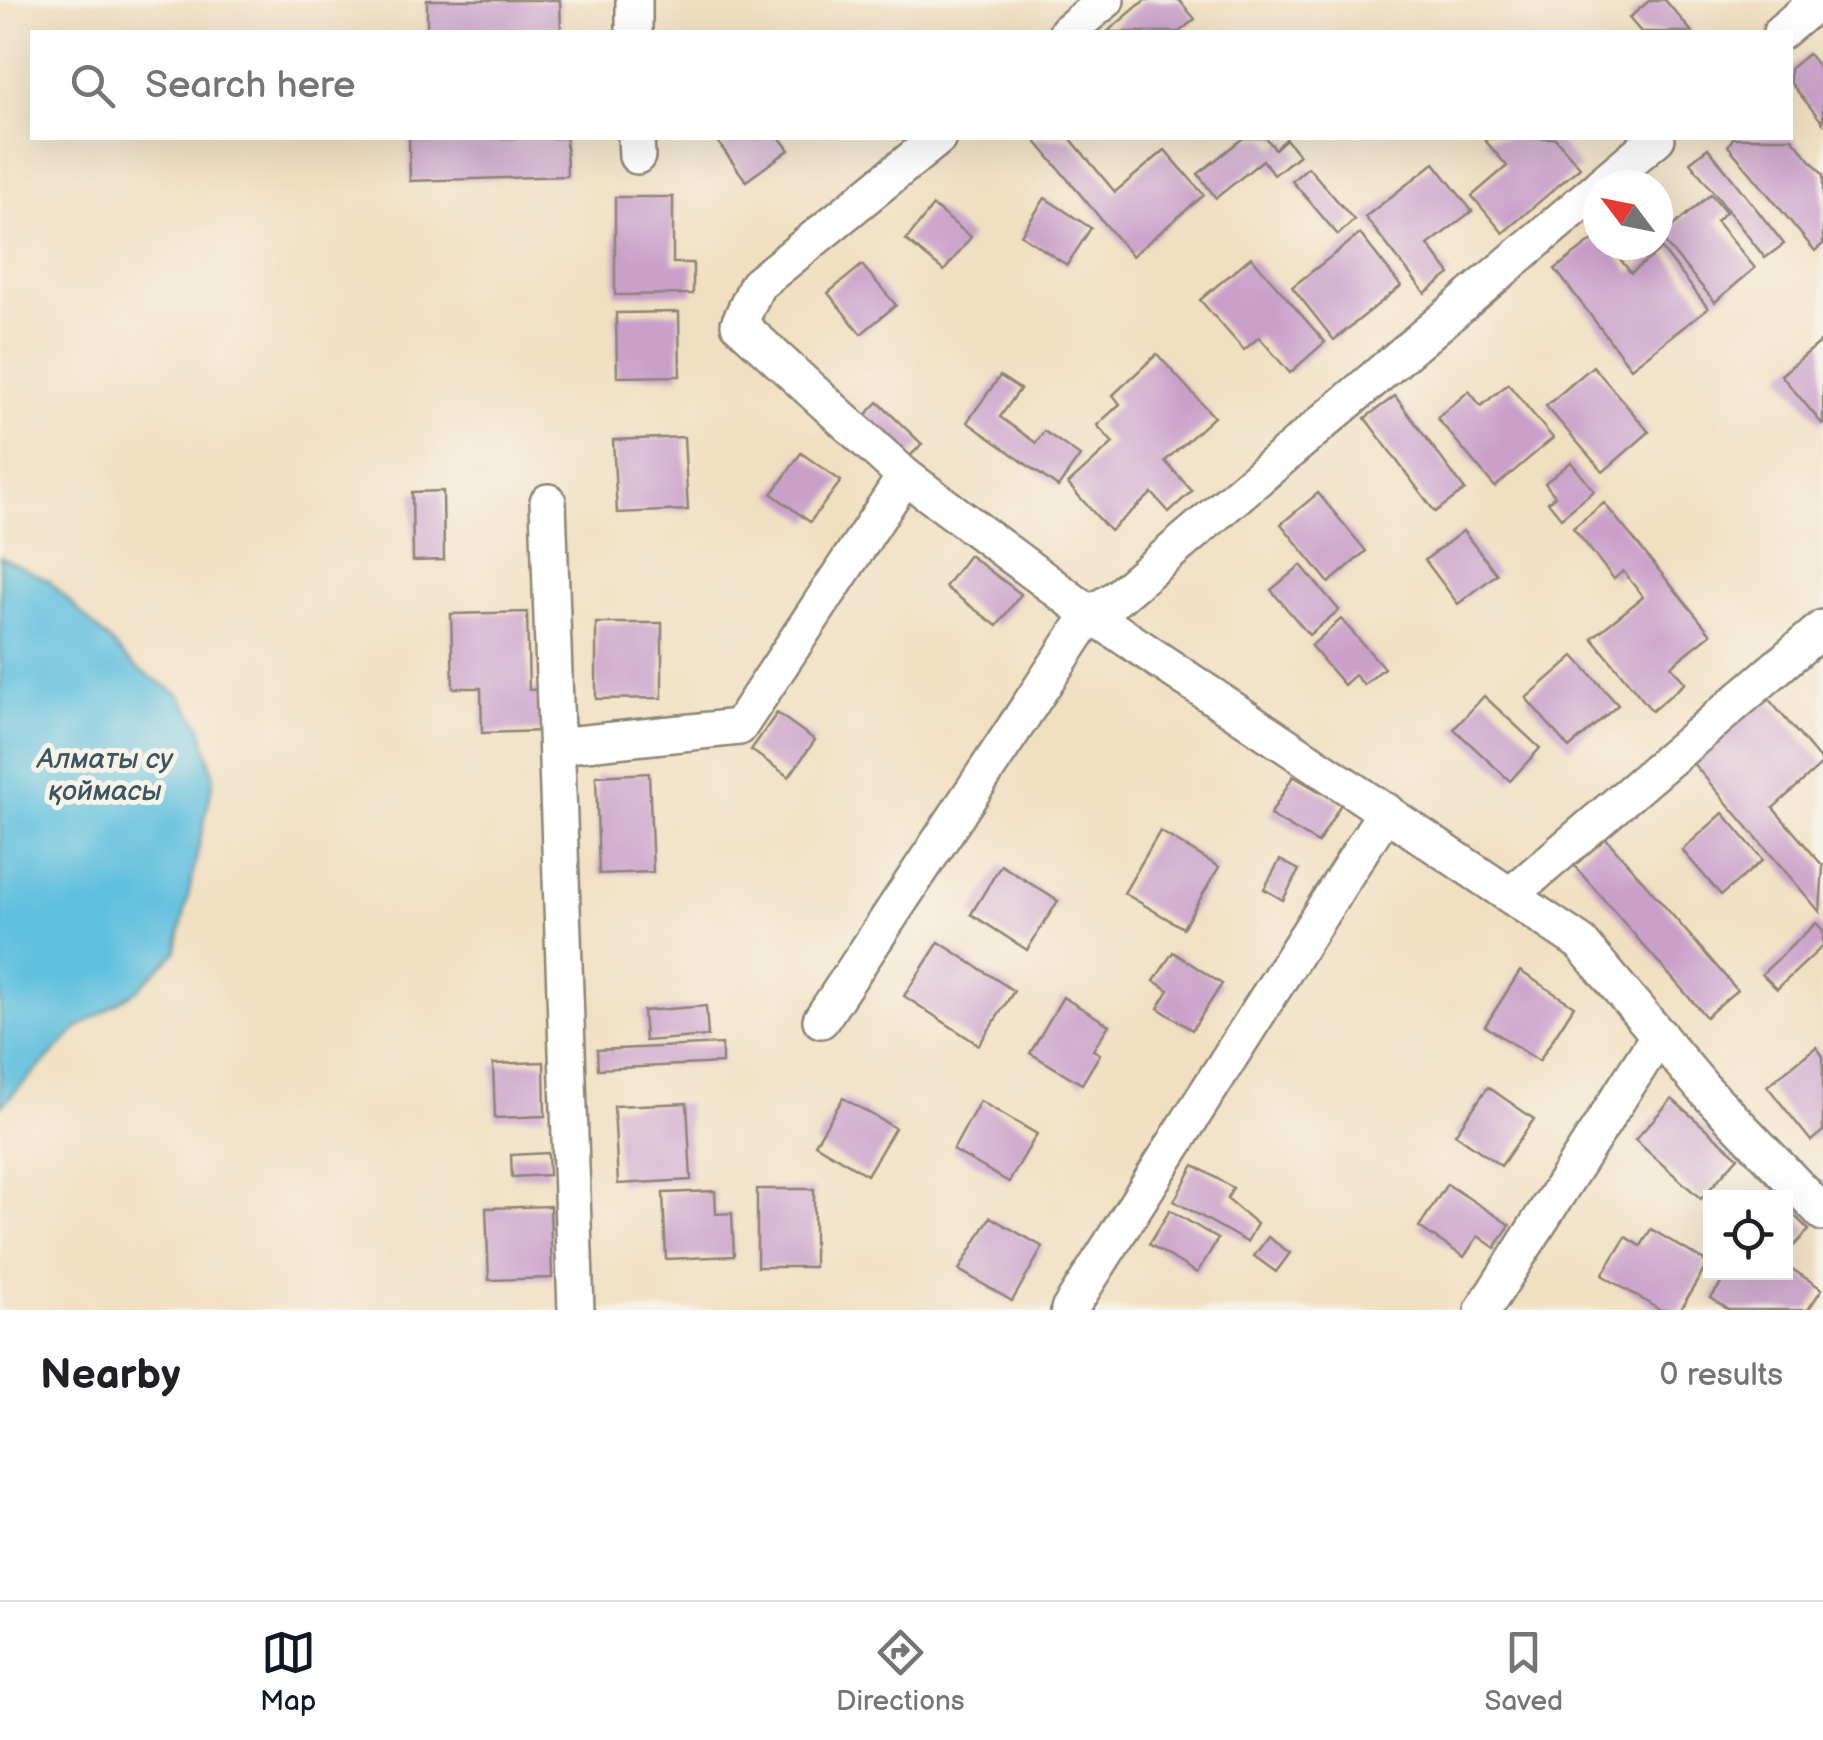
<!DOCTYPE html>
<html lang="en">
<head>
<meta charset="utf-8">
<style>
  :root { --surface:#fff; --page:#f6f6f6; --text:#202124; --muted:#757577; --line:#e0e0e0; --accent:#111827 }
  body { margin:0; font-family:"Balsamiq Sans",sans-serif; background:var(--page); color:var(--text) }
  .controls { position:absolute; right:30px; bottom:30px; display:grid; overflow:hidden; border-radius:0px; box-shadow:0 10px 40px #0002 }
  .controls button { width:90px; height:90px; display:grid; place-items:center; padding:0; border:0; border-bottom:2px solid var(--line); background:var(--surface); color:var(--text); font:50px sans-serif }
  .compass { position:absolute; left:1583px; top:170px; width:90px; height:90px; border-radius:50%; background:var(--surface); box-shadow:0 10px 40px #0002; rotate:302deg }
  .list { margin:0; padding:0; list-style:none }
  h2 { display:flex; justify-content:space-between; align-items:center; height:130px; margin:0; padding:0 40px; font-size:42px }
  h2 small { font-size:32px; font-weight:400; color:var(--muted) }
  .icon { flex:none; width:55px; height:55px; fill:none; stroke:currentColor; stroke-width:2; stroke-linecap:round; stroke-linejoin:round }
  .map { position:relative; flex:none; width:1823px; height:1310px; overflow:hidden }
  .search { position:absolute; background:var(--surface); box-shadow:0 10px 40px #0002; left:30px; right:30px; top:30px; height:110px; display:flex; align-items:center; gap:25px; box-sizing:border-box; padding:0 35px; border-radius:0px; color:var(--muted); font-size:38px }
  .sheet { height:290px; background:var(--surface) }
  nav { display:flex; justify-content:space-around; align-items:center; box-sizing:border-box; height:140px; border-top:2px solid var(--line); background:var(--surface); font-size:28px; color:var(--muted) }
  nav a { display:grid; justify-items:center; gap:5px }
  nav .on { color:var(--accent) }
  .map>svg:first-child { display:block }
  .water { fill:#5fbfde; stroke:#457584; stroke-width:2.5 }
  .building { fill:#caa0cb }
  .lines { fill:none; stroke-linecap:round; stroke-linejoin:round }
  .street-casing { stroke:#8e8576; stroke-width:40 }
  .street { stroke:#fff; stroke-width:35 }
  .labels { text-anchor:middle; stroke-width:10; stroke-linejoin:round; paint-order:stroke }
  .water-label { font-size:28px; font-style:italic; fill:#3b5761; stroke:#f7f3e8 }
</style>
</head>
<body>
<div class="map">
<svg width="1823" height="1310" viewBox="0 0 1823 1310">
  <rect width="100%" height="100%" fill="#f7f3e8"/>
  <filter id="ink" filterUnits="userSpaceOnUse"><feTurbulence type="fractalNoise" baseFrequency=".01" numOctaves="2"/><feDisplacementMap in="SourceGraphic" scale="20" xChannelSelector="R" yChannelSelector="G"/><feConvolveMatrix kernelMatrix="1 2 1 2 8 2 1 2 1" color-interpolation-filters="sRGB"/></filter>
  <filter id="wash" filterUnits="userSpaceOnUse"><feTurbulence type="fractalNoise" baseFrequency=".0048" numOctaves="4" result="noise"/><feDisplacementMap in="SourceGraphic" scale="40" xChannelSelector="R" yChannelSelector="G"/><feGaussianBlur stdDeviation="2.25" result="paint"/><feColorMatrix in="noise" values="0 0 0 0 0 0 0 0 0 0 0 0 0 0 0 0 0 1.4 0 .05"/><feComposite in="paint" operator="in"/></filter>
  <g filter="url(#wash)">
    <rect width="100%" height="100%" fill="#f1dfc1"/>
    <!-- water -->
    <path class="water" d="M 0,557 L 48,580 L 135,667 L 180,695 L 201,727 L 214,777 L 176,952 L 137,990 L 78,1028 L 0,1107 Z"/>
    <g id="blocks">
      <!-- building -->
      <g class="building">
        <path d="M 427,0 L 560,0 L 561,32 L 427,32 Z"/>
        <path d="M 1145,0 L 1179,0 L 1195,19 L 1179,32 L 1107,32 Z"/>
        <path d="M 1650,0 L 1665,0 L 1692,32 L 1641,32 L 1629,18 Z"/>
        <path d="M 1808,54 L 1823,72 L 1823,123 L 1790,82 L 1790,69 Z"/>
        <path d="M 409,138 L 566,138 L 567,176 L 410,181 Z"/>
        <path d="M 715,138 L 780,138 L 789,150 L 746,181 Z"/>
        <path d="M 1033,138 L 1070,138 L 1115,192 L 1165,150 L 1204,195 L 1132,256 Z"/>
        <path d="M 1243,138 L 1266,138 L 1275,149 L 1286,139 L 1299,155 L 1274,175 L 1263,160 L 1216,198 L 1198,174 Z"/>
        <path d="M 1483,138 L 1555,138 L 1580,167 L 1503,233 L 1472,196 L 1507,166 Z"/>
        <path d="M 1733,138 L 1792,138 L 1823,175 L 1823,244 L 1815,251 L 1728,146 Z"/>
        <path d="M 1708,148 L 1784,244 L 1765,258 L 1690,162 Z"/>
        <path d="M 1434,163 L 1472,211 L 1428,245 L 1450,274 L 1425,293 L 1365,217 Z"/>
        <path d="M 1308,167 L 1354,220 L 1338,235 L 1292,181 Z"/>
        <path d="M 1711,194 L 1726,212 L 1716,221 L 1755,268 L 1715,302 L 1660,237 Z"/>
        <path d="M 615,197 L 673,197 L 673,263 L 693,263 L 693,294 L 615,295 Z"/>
        <path d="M 1045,198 L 1091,228 L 1067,265 L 1021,235 Z"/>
        <path d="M 933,206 L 971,237 L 944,271 L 906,240 Z"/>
        <path d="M 1360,234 L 1401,286 L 1334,340 L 1292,287 Z"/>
        <path d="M 1598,236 L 1598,245 L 1609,245 L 1631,273 L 1662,249 L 1708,308 L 1631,368 L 1555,269 Z"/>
        <path d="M 1251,257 L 1325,342 L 1290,373 L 1259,337 L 1244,350 L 1200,300 Z"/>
        <path d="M 862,265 L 896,305 L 861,334 L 828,293 Z"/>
        <path d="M 679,312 L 680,376 L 617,377 L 616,313 Z"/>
        <path d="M 1823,340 L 1823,425 L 1781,375 Z"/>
        <path d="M 1157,354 L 1214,417 L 1165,461 L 1192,491 L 1169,512 L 1152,493 L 1110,531 L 1068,484 L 1113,443 L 1097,425 L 1120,404 L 1113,395 Z"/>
        <path d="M 1593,366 L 1649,432 L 1603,472 L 1546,406 Z"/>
        <path d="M 1000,376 L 1020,389 L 1000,417 L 1036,443 L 1044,431 L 1080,456 L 1058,487 L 967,422 Z"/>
        <path d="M 1508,384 L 1553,438 L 1495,487 L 1437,418 L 1469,391 L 1481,406 Z"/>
        <path d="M 1395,396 L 1465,490 L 1435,512 L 1365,418 Z"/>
        <path d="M 878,402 L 922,444 L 908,458 L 864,417 Z"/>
        <path d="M 684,437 L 688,510 L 617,513 L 613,440 Z"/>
        <path d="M 801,453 L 841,481 L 810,522 L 772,494 Z"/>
        <path d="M 1571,462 L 1594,491 L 1561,518 L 1548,502 L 1555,496 L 1545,483 Z"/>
        <path d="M 443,491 L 444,560 L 413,561 L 412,492 Z"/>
        <path d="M 1318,493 L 1366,551 L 1329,583 L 1281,524 Z"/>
        <path d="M 1604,503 L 1711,634 L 1671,666 L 1685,683 L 1652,711 L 1592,638 L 1643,597 L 1623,571 L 1614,579 L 1573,528 Z"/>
        <path d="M 1463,531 L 1497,574 L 1458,604 L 1425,560 Z"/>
        <path d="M 969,555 L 1021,594 L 997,626 L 945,587 Z"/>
        <path d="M 1301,565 L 1339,610 L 1309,635 L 1271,590 Z"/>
        <path d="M 527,612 L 529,690 L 542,689 L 544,731 L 482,733 L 481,688 L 453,688 L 451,614 Z"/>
        <path d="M 1341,619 L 1384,668 L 1364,685 L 1355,675 L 1344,685 L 1311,646 Z"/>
        <path d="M 596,623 L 662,623 L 662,698 L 596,699 Z"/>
        <path d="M 1574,656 L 1618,705 L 1569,748 L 1526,698 Z"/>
        <path d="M 1484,696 L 1540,748 L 1510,781 L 1454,729 Z"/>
        <path d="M 1766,696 L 1823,763 L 1773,808 L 1823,866 L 1820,912 L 1691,761 Z"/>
        <path d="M 777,713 L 815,740 L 789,777 L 751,750 Z"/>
        <path d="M 649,773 L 653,872 L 599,874 L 596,776 Z"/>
        <path d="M 1293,776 L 1341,804 L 1318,843 L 1270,815 Z"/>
        <path d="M 1723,813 L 1763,860 L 1721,895 L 1682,850 Z"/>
        <path d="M 1160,831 L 1219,867 L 1183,928 L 1124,893 Z"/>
        <path d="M 1603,835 L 1737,990 L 1706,1017 L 1572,863 Z"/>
        <path d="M 1280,860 L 1299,870 L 1283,900 L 1264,889 Z"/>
        <path d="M 1001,865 L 1058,901 L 1027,950 L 971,914 Z"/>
        <path d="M 1816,923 L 1823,930 L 1823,946 L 1777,989 L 1762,974 Z"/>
        <path d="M 939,942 L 1014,991 L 979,1045 L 904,996 Z"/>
        <path d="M 1173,952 L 1222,984 L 1192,1030 L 1158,1008 L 1169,990 L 1154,981 Z"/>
        <path d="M 1520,971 L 1574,1006 L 1539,1061 L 1485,1026 Z"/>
        <path d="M 1063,997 L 1109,1025 L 1093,1050 L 1100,1054 L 1082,1084 L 1030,1053 Z"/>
        <path d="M 706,1006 L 708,1036 L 645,1041 L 643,1011 Z"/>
        <path d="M 722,1044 L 722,1063 L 598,1069 L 597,1050 Z"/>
        <path d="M 1816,1047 L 1823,1056 L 1823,1131 L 1811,1141 L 1767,1086 Z"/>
        <path d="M 544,1062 L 545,1116 L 495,1118 L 493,1064 Z"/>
        <path d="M 1488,1087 L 1534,1119 L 1501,1166 L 1455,1134 Z"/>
        <path d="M 843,1098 L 895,1128 L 867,1175 L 815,1144 Z"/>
        <path d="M 1672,1099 L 1738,1157 L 1701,1199 L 1635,1140 Z"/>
        <path d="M 980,1101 L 1037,1134 L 1009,1182 L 953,1150 Z"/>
        <path d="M 687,1103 L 691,1180 L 618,1184 L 614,1106 Z"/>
        <path d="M 548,1153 L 549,1175 L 512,1177 L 511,1155 Z"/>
        <path d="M 1194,1165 L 1233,1188 L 1227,1199 L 1257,1224 L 1247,1242 L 1174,1201 Z"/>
        <path d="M 1447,1184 L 1510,1225 L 1495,1248 L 1478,1236 L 1464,1257 L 1419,1227 Z"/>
        <rect x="757" y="1189" width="57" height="78"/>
        <path d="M 715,1191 L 716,1214 L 732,1213 L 734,1256 L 666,1259 L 663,1193 Z"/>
        <path d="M 550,1206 L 552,1278 L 489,1280 L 486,1208 Z"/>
        <path d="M 1786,1207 L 1809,1230 L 1790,1250 L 1786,1246 Z"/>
        <path d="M 1170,1210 L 1218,1239 L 1197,1273 L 1149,1244 Z"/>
        <path d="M 990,1217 L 1043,1247 L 1012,1301 L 959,1270 Z"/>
        <path d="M 1651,1229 L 1708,1263 L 1680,1310 L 1660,1310 L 1602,1275 L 1626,1237 L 1641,1246 Z"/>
        <path d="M 1268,1237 L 1290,1253 L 1276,1272 L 1254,1256 Z"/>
        <path d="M 1786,1265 L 1822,1289 L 1808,1310 L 1729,1310 L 1711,1298 L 1729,1272 L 1786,1272 Z"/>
      </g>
    </g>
  </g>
  <g filter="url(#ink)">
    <use href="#blocks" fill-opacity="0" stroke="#8e8576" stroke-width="2.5"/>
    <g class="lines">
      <!-- street casing -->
      <g class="street-casing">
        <g id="street">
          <path d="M 634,0 L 634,32"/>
          <path d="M 1067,32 L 1106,0"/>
          <path d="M 1781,32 L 1819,0"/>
          <path d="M 636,138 L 637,156"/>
          <path d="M 1601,185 L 1657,138"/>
          <path d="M 905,476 L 1090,614 L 1581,943 L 1702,1087 L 1823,1213"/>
          <path d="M 548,502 L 576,1310"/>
          <path d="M 557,746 L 739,727 L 905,476 L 739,324 L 757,285 L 938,138"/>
          <path d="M 1512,894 L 1823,628"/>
          <path d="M 821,1020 L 1090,614 L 1118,597 L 1598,188"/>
          <path d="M 1069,1310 L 1386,811"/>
          <path d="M 1483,1310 L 1659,1035"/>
        </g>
      </g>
      <!-- street -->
      <use href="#street" class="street"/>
    </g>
  </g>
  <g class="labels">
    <!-- water labels -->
    <g class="water-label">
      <text x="105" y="768">Алматы су<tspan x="105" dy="32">қоймасы</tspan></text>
    </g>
  </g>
</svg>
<div class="controls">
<button><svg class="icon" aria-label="locate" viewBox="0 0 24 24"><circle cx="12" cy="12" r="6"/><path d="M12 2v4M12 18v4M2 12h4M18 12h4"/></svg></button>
</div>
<svg class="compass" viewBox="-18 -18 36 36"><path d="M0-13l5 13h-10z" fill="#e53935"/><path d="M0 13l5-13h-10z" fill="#757577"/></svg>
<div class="search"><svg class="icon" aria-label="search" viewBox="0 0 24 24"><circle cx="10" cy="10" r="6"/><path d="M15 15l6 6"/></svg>Search here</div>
</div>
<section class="sheet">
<h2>Nearby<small>0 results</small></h2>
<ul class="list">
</ul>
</section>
<nav>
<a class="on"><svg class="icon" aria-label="map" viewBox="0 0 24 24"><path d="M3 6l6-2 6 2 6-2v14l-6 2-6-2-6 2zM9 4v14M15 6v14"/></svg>Map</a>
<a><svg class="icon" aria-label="directions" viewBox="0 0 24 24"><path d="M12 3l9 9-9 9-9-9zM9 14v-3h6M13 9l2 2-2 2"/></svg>Directions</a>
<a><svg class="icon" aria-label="saved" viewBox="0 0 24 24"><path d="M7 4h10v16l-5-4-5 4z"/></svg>Saved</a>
</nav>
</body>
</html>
